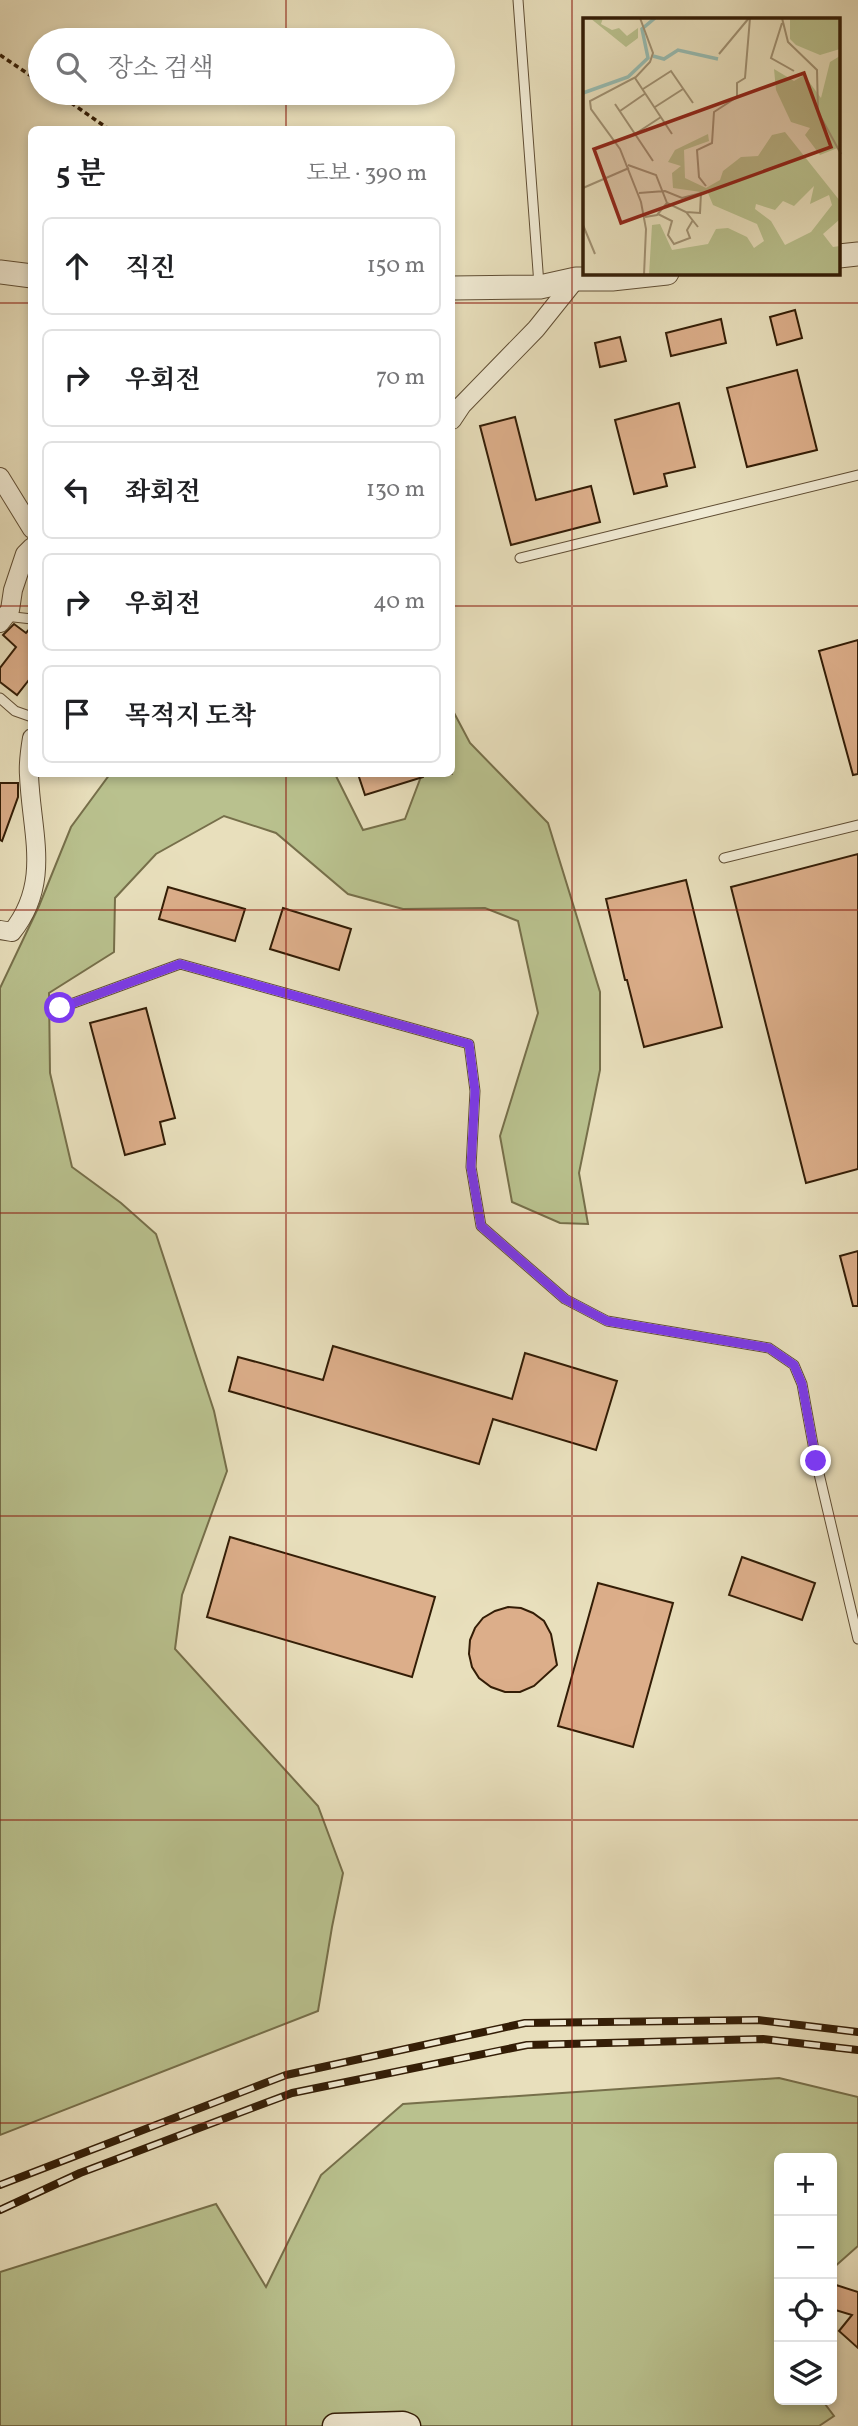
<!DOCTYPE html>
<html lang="ko">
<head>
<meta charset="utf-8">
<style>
  :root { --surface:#fff; --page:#f6f6f6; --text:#202124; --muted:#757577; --line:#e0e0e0 }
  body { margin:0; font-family:Vollkorn,"Noto Serif KR",serif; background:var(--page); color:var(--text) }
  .controls { position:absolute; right:21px; bottom:21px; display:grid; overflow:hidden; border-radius:10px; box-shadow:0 4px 10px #0003 }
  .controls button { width:63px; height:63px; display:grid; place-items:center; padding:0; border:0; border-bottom:2px solid var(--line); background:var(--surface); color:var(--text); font:35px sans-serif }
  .stop { position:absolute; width:21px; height:21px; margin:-16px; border:5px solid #7c3aed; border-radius:50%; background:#fff }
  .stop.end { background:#7c3aed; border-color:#fff; box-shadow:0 2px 7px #0008 }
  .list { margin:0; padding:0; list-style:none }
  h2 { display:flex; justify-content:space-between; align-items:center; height:91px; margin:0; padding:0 28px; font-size:30px }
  h2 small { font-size:23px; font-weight:400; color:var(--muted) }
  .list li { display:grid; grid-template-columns:46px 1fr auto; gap:21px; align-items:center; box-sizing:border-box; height:98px; margin:0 14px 14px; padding:0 14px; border:2px solid var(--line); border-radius:10px }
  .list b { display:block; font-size:26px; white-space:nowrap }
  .list em { font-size:23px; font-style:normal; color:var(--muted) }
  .icon { flex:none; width:38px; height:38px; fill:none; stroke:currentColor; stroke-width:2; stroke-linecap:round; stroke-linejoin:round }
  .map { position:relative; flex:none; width:858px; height:2426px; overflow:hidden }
  .search { position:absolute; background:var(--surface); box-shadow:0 4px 10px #0003; left:28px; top:28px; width:427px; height:77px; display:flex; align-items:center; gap:18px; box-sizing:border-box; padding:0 24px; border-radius:38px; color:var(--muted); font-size:26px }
  .panel { position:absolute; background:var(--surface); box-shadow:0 4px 10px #0003; left:28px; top:126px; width:427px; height:651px; border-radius:10px }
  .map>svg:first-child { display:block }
  .green { fill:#b9c18e; stroke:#766f4a; stroke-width:2 }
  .building { fill:#dcae8a; stroke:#331d06; stroke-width:2 }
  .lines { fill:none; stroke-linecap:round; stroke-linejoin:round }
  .service-casing { stroke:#604e34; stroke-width:11 }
  .minor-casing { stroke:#604e34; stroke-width:20 }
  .tertiary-casing { stroke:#604e34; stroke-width:25 }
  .secondary-casing { stroke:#331d06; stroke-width:27 }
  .path { stroke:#331d06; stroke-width:3.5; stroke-dasharray:5 3.5; stroke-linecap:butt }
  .service { stroke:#f0ead3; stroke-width:9 }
  .minor { stroke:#f0ead3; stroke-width:18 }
  .tertiary { stroke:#f0ead3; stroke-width:23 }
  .secondary { stroke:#f0ead3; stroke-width:24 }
  .rail-casing { stroke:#331d06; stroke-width:8 }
  .rail { stroke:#f0ead3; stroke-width:5; stroke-dasharray:16; stroke-linecap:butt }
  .route { stroke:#7c3aed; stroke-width:9 }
  .grid { fill:none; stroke:#8f2418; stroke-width:2; stroke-opacity:0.55 }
  .inset-river { fill:none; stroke:#97bcb2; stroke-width:3.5 }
  .inset-road { fill:none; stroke:#a09173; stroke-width:2 }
  .view { fill:#8f2418; fill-opacity:0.15; stroke:#8f2418; stroke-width:3.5 }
  .inset-edge { fill:none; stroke:#331d06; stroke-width:3.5 }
</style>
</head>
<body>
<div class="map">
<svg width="858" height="2426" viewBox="0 0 858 2426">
  <rect width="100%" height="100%" fill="#e8dfbc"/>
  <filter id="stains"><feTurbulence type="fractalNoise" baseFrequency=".00286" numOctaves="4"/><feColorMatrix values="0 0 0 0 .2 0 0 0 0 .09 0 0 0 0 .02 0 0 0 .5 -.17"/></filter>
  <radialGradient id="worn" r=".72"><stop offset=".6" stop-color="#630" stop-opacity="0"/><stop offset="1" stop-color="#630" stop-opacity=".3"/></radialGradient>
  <!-- green -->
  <g class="green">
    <path d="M 452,709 L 470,743 L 548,823 L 600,992 L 600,1070 L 579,1173 L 588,1224 L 560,1223 L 512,1202 L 500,1136 L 538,1013 L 518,921 L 485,908 L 403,909 L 348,894 L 276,833 L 224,816 L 156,854 L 115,898 L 114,952 L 49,993 L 50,1073 L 72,1167 L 121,1203 L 156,1234 L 214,1411 L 227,1471 L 182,1595 L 175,1649 L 318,1806 L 343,1873 L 332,1927 L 318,2011 L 0,2135 L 0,988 L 39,906 L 71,827 L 110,774 L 335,774 L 363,830 L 405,819 L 422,774 L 452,774 Z"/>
    <path d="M 779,2078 L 858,2097 L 858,2246 L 832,2269 L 832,2158 L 779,2158 L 779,2400 L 822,2400 L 834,2416 L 819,2426 L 0,2426 L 0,2272 L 216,2204 L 266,2287 L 321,2175 L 403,2104 Z"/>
  </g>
  <!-- building -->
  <g class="building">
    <path d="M 795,310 L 802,338 L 777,345 L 770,317 Z"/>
    <path d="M 721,319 L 726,343 L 671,356 L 666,333 Z"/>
    <path d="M 620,337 L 626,361 L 600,367 L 595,343 Z"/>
    <path d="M 797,370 L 817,450 L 747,467 L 727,388 Z"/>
    <path d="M 679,403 L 695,467 L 664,474 L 667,486 L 634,494 L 615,420 Z"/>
    <path d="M 515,417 L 536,500 L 591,486 L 600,522 L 511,545 L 480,426 Z"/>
    <path d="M 14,624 L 26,633 L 32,626 L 32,676 L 17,695 L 0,682 L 0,668 L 16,647 L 3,635 Z"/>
    <path d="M 858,640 L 858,774 L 853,775 L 819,651 Z"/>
    <path d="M 358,774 L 423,774 L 423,777 L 365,795 Z"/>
    <path d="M 0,783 L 18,783 L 18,797 L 2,841 L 0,840 Z"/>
    <path d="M 858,854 L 858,1169 L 806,1183 L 731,887 Z"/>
    <path d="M 686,880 L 722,1027 L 644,1047 L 627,980 L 625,980 L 606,899 Z"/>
    <path d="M 168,887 L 245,909 L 235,941 L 159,919 Z"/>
    <path d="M 283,908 L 351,929 L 339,970 L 270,949 Z"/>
    <path d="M 146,1008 L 175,1118 L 160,1122 L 165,1144 L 125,1155 L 90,1023 Z"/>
    <path d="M 858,1251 L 858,1306 L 853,1306 L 840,1256 Z"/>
    <path d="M 333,1346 L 512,1399 L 525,1353 L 617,1381 L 596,1450 L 493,1419 L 479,1464 L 229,1391 L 238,1357 L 323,1380 Z"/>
    <path d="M 230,1537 L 435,1597 L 412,1677 L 207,1617 Z"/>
    <path d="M 742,1557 L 815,1583 L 802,1620 L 729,1595 Z"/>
    <path d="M 598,1583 L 673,1603 L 633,1747 L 558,1726 Z"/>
    <path d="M 508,1607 L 521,1608 L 533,1613 L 544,1621 L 551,1634 L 557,1665 L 534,1686 L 520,1692 L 505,1692 L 491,1687 L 479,1678 L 472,1667 L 469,1654 L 470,1640 L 475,1628 L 483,1618 L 495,1611 Z"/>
    <path d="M 836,2285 L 858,2292 L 858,2348 L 839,2331 L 852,2315 L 832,2309 L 832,2299 Z"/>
  </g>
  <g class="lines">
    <!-- service casing -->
    <g class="service-casing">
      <g id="service">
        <path d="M 518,0 L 539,285"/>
        <path d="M 520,558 L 858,475"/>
        <path d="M 5,616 L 32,619"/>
        <path d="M 0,698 L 15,711 L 32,717"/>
        <path d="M 724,858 L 858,825"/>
        <path d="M 60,1008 L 180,964 L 469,1044 L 475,1091 L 471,1167 L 481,1226 L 565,1299 L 607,1321 L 769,1348 L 794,1365 L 802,1384 L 816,1461 L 858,1639"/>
      </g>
    </g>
    <!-- minor casing -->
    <g class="minor-casing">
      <g id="minor">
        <path d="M 452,420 L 462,405 L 536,329 L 576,279"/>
        <path d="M 0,477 L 32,529"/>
        <path d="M 0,623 L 10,610 L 13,590 L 25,554 L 32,547"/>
        <path d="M 0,930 L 12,932 C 52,882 31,832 29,775 C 28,763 30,750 32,738"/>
      </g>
    </g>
    <!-- tertiary casing -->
    <g class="tertiary-casing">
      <g id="tertiary">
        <path d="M 839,256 L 858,254"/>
        <path d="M 0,272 L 32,276"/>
        <path d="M 452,288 L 540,287 L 576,279 L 612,279 L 667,273"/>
      </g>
    </g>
    <!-- secondary casing -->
    <g class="secondary-casing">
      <path id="secondary" d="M 335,2426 L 403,2424 L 408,2426"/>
    </g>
    <!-- path -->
    <g class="path">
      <path d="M 0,55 L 40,82"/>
      <path d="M 57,93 L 110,130"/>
    </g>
    <!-- service -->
    <use href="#service" class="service"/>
    <!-- minor -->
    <use href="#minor" class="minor"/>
    <!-- tertiary -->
    <use href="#tertiary" class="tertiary"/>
    <!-- secondary -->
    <use href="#secondary" class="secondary"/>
    <!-- rail casing -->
    <g class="rail-casing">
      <g id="rail">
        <path d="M 0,2185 L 286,2075 L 525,2023 L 758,2020 L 858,2032"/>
        <path d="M 0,2210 L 80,2173 L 292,2093 L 527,2045 L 763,2039 L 858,2050"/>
      </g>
    </g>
    <!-- rail -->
    <use href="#rail" class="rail"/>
  </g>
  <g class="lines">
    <!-- route -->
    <path class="route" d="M 60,1008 L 180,964 L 469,1044 L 475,1091 L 471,1167 L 481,1226 L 565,1299 L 607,1321 L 769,1348 L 794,1365 L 802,1384 L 816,1461"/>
  </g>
  <!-- grid -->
  <path class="grid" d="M 286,0 L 286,40M 572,0 L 572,2426M 286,93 L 286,130M 0,303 L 32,303M 452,303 L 858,303M 0,606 L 32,606M 452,606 L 858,606M 286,774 L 286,2426M 0,910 L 858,910M 0,1213 L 858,1213M 0,1516 L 858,1516M 0,1820 L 858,1820M 0,2123 L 858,2123"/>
  <!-- overview -->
  <g transform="translate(583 18)">
    <rect width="257" height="257" fill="#e8dfbc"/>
    <path d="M 7,0 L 20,0 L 18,6 L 29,12 L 36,10 L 44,18 L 55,10 L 55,20 L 43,29 ZM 207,0 L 257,0 L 257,31 L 237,37 L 213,27 L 207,21 ZM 257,38 L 257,129 L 237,137 L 222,117 L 227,110 L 208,104 L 193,72 L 191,51 L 211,63 L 221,57 L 238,80 L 247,44 ZM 202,114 L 257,183 L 256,202 L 240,216 L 250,229 L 257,228 L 257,257 L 66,257 L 69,207 L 77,206 L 89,232 L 125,226 L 133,211 L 145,210 L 164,219 L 171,230 L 181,223 L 174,206 L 130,187 L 125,175 L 90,170 L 89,155 L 98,148 L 85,144 L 92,132 L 125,116 L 126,123 L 101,132 L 102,160 L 123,170 L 137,162 L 140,153 L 158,139 L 175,138 L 189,117 ZM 231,168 L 227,186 L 246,177 L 249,187 L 228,214 L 202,227 L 188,203 L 172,191 L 173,186 L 192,192 L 200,183 L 211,188 Z" fill="#b9c18e" fill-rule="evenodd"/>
    <path class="inset-river" d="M 70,38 L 81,41 L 95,32 L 135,41M 0,75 L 45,59 L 65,40 L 59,11 L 72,0"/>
    <path class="inset-road" d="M 57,0 L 70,35 L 67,44 L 53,59 L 7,83 L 8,91 L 37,131 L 58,184 L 63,211 L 61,257M 199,0 L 205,24 L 234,52 L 235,94 L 258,136M 199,5 L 188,40 L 211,53M 136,36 L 166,0M 52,60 L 89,116M 60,71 L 88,53 L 110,85M 32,86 L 70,143M 72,89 L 100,71M 37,93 L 63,75M 52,116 L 78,99M 45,147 L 73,157 L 84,185 L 74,197 L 62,199M 123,168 L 116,159 L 114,132 L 129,125 L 131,94 L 154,79 L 154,65 L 162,60 L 167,0M 0,170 L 46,150M 56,175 L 82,173 L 99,180 L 118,175 L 117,195 L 103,194M 84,185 L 103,194 L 115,209M 75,196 L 89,203 L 85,217 L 91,226 L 107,220 L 104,212 L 110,202M 0,207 L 12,236"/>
    <path class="view" d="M 221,55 L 248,129 L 38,205 L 11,131 Z"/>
    <rect width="257" height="257" class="inset-edge"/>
  </g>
  <rect width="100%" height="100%" filter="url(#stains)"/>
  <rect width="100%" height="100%" fill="url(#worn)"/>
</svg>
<div class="controls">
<button>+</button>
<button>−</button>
<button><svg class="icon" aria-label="locate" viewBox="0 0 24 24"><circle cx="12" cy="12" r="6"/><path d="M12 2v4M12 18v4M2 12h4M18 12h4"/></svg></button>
<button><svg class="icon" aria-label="layers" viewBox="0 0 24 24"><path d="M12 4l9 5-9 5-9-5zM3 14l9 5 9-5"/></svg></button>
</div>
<div class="stop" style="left:60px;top:1008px"></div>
<div class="stop end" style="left:816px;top:1461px"></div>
<div class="search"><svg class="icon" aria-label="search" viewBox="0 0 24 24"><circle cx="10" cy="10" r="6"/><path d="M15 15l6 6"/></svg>장소 검색</div>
<section class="panel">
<h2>5 분<small>도보 · 390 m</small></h2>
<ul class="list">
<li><svg class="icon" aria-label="ahead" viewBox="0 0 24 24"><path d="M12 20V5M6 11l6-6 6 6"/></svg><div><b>직진</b></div><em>150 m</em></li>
<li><svg class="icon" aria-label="right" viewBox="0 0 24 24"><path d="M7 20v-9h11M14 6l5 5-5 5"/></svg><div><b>우회전</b></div><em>70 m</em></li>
<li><svg class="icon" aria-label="left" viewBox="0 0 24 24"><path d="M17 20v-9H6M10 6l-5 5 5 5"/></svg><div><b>좌회전</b></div><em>130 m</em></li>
<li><svg class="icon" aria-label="right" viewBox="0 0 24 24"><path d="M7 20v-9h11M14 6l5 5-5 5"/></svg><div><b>우회전</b></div><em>40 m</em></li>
<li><svg class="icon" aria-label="arrive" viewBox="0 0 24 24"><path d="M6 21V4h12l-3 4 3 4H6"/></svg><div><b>목적지 도착</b></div></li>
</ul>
</section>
</div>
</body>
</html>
